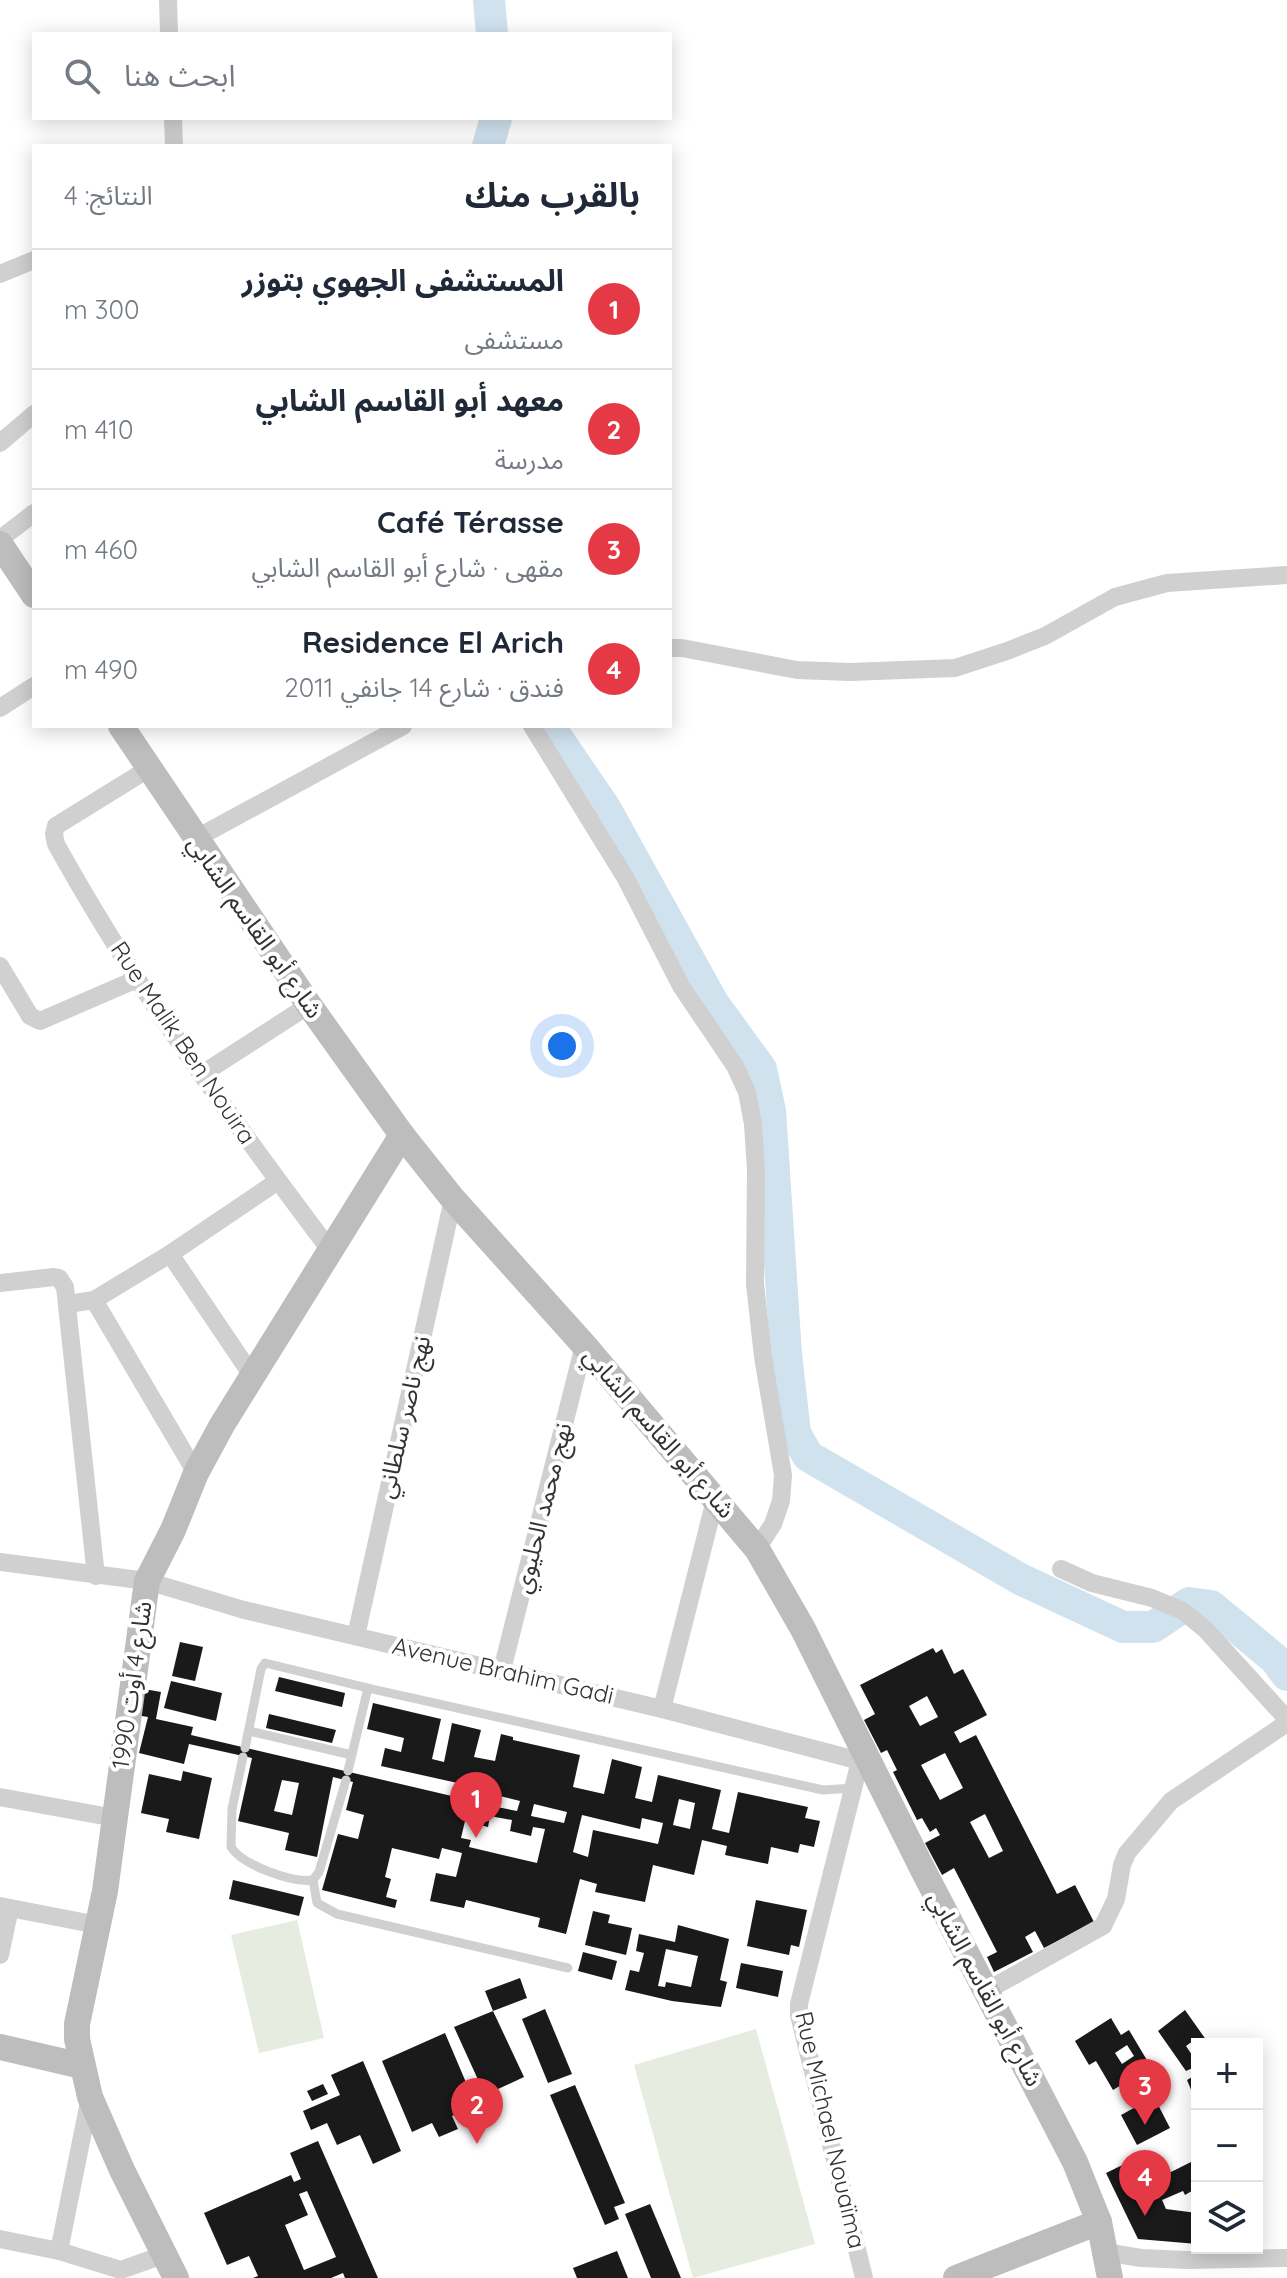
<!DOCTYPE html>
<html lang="ar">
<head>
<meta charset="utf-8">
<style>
  :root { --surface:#fff; --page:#f6f6f7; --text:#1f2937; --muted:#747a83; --line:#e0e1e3; --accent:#e63946 }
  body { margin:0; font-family:Quicksand,"Noto Sans Arabic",sans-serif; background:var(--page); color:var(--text); direction:rtl }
  .controls { position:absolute; right:24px; bottom:24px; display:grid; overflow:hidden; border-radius:0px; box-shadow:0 4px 20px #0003 }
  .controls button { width:72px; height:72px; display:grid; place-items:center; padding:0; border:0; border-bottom:2px solid var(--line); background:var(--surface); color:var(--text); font:40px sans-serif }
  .you { position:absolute; left:562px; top:1046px; width:28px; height:28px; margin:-20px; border:6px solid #fff; border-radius:50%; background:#1a73e8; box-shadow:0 0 0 12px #1a73e833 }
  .badge { display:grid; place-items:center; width:52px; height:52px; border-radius:50%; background:var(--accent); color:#fff; font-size:26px; font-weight:700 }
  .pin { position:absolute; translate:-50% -66px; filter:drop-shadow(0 2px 4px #0008) }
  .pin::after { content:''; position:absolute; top:42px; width:28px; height:24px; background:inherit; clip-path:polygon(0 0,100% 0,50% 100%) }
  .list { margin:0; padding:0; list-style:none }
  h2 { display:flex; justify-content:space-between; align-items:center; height:104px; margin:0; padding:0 32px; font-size:34px }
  h2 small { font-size:26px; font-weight:400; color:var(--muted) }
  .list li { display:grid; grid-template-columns:52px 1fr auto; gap:24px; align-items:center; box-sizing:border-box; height:120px; padding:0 32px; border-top:2px solid var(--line) }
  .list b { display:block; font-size:30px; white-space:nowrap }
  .list p { margin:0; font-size:26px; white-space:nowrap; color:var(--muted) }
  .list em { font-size:26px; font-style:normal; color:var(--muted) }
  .icon { flex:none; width:44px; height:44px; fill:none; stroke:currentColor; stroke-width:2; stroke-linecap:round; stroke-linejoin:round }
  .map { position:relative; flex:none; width:1287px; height:2278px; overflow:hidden; direction:ltr }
  .search { position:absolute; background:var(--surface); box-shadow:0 4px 20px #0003; left:32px; top:32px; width:640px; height:88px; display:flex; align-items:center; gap:20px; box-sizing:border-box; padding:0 28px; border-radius:0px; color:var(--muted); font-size:30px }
  .panel { position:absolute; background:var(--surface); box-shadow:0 4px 20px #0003; left:32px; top:144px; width:640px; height:584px; border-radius:0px; direction:rtl }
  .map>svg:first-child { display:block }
  .green { fill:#e6ecdf }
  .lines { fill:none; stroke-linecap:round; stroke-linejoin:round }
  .river { stroke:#cfe2ee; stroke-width:32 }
  .building { fill:#1a1a1a; fill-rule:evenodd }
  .lane { stroke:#d0d0d0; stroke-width:9 }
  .street { stroke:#d0d0d0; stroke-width:18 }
  .secondary { stroke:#bdbdbd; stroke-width:26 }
  .labels { text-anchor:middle; stroke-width:8; stroke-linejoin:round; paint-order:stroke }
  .street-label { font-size:24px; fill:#333; stroke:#fff }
</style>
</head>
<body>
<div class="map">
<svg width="1287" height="2278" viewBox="0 0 1287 2278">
  <rect width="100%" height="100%" fill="#fff"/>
  <!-- green -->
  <g class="green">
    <path d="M 297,1920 L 324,2038 L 259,2053 L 231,1935 Z"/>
    <path d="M 756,2029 L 815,2244 L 693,2278 L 634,2065 Z"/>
  </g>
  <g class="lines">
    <!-- river -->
    <g class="river">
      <path d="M 489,0 L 492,34"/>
      <path d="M 488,146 L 496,118"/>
      <path d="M 549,726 L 605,808 L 713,1003 L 761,1069 L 770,1111 L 786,1354 L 795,1433 L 808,1456 L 1020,1579 L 1123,1627 L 1153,1627 L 1189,1603 L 1211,1606 L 1275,1659 L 1287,1675"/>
    </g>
  </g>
  <!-- building -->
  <g class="building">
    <path d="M 180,1642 L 203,1647 L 195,1681 L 172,1676 Z"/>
    <path d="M 933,1648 L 936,1653 L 942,1649 L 954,1674 L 963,1669 L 987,1715 L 954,1732 L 960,1743 L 976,1735 L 1057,1894 L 1075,1885 L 1094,1922 L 1044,1948 L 1035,1931 L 1025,1937 L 1033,1952 L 994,1972 L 987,1957 L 997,1952 L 954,1868 L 942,1875 L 925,1843 L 940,1835 L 936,1828 L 930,1832 L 922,1818 L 917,1820 L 893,1772 L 897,1770 L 887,1750 L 881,1753 L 864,1720 L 875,1714 L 860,1685 ZM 927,1696 L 938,1717 L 920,1726 L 909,1706 ZM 945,1753 L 963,1788 L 940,1800 L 921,1765 ZM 985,1814 L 1003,1851 L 989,1858 L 970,1822 Z"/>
    <path d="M 279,1677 L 345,1693 L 342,1707 L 275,1691 Z"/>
    <path d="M 171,1681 L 222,1693 L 216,1721 L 164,1708 Z"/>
    <path d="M 133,1687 L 161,1692 L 156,1719 L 193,1727 L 191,1735 L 486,1804 L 489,1790 L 381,1766 L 385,1748 L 401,1752 L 404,1738 L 367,1729 L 373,1703 L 441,1719 L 432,1759 L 444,1762 L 452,1723 L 481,1730 L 474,1757 L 495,1761 L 501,1734 L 513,1737 L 513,1740 L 580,1755 L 573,1787 L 604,1794 L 612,1759 L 642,1767 L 635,1798 L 652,1802 L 658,1775 L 721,1790 L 712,1829 L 729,1833 L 738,1792 L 808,1807 L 805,1818 L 820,1821 L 814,1847 L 800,1844 L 798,1853 L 771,1847 L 768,1864 L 725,1855 L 727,1846 L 702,1840 L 694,1875 L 653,1865 L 645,1902 L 595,1892 L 597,1884 L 580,1879 L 566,1934 L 538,1927 L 540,1918 L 495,1907 L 466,1900 L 464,1908 L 430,1901 L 436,1873 L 456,1877 L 462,1853 L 442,1848 L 439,1859 L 392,1848 L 385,1877 L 391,1879 L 386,1897 L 397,1900 L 395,1908 L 322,1890 L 338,1834 L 358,1839 L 364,1815 L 346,1810 L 353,1782 L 333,1777 L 317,1857 L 285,1850 L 289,1833 L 238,1821 L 252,1758 L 189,1744 L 184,1764 L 139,1753 L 148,1717 L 129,1714 ZM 282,1780 L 299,1783 L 292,1815 L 274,1811 ZM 500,1796 L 520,1801 L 517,1811 L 497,1807 ZM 679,1799 L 695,1803 L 690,1829 L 673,1825 ZM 534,1804 L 567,1812 L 564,1823 L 531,1816 ZM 582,1815 L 640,1829 L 642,1818 L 663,1823 L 658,1844 L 593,1830 L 588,1857 L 573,1852 ZM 490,1816 L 512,1820 L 510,1831 L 531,1836 L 533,1827 L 545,1829 L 537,1863 L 469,1847 L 471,1840 L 461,1838 L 465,1821 L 488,1827 Z"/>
    <path d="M 269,1714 L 336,1730 L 332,1743 L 266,1728 Z"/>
    <path d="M 183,1771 L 212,1778 L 199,1839 L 166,1832 L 169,1819 L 141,1813 L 149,1774 L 181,1781 Z"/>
    <path d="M 233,1880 L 304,1897 L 299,1916 L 229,1899 Z"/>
    <path d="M 756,1900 L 807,1910 L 799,1947 L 791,1945 L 789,1955 L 747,1946 Z"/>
    <path d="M 593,1911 L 610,1915 L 608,1923 L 632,1928 L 626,1955 L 585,1945 Z"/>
    <path d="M 678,1925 L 729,1939 L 720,1980 L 727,1982 L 721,2007 L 672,2001 L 625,1990 L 630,1970 L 639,1972 L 644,1953 L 636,1951 L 639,1934 L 675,1942 ZM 666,1949 L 698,1956 L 691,1987 L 666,1982 L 665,1987 L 658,1986 Z"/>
    <path d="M 583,1952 L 617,1961 L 612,1980 L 578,1971 Z"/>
    <path d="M 741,1963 L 783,1971 L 778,1997 L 736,1988 Z"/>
    <path d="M 520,1978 L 527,1998 L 493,2011 L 524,2077 L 485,2095 L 454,2027 L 493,2011 L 485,1991 Z"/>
    <path d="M 545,2009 L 572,2074 L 548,2083 L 522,2019 Z"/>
    <path d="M 1185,2010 L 1209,2044 L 1196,2044 L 1193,2041 L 1186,2046 L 1192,2055 L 1197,2051 L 1197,2066 L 1186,2071 L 1158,2031 Z"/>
    <path d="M 1111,2018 L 1121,2035 L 1129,2030 L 1151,2067 L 1113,2090 L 1096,2061 L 1089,2065 L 1075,2041 ZM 1127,2045 L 1134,2056 L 1122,2064 L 1115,2053 Z"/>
    <path d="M 445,2033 L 476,2106 L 452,2116 L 458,2129 L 439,2137 L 432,2123 L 412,2132 L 382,2061 Z"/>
    <path d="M 363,2061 L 401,2151 L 373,2164 L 360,2135 L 337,2145 L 327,2123 L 311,2130 L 303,2111 L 340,2095 L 331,2075 Z"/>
    <path d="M 1192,2077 L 1197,2077 L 1197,2104 L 1187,2080 Z"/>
    <path d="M 323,2084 L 328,2094 L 312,2101 L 307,2091 Z"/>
    <path d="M 575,2085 L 625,2203 L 614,2207 L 619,2219 L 605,2225 L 550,2095 Z"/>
    <path d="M 1154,2097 L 1170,2128 L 1137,2145 L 1121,2115 Z"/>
    <path d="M 318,2141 L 378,2278 L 345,2278 L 343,2273 L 331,2278 L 253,2278 L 258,2276 L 249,2256 L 227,2265 L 204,2213 L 291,2175 L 294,2182 L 301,2179 L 290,2153 ZM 307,2191 L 336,2257 L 304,2270 L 285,2225 L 308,2215 L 299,2194 Z"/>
    <path d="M 1141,2156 L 1153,2181 L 1197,2159 L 1197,2188 L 1185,2195 L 1183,2191 L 1162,2200 L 1166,2209 L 1197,2213 L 1197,2244 L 1138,2239 L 1106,2173 Z"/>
    <path d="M 650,2204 L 681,2278 L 651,2278 L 625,2214 Z"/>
    <path d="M 617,2251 L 628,2278 L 577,2278 L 573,2268 Z"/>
  </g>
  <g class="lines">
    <!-- lane -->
    <g class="lane">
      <path d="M 249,1731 L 352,1755"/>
      <path d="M 245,1748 L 261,1669 L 265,1663 L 372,1689 L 823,1790 L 854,1788"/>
      <path d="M 243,1757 L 232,1809 L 231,1847 C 242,1865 292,1883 313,1880 L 319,1872 L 346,1780"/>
      <path d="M 348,1771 L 368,1688"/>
      <path d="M 313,1880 L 317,1903 L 337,1914 L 568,1968"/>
    </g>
    <!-- street -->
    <g class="street">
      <path d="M 168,0 L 169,34"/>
      <path d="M 173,118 L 174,146"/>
      <path d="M 0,274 L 34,260"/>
      <path d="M 0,443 L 34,414"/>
      <path d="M 0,539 L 34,513"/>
      <path d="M 670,648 L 682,648 L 797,670 L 850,672 L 955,668 L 1007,651 L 1045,636 L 1115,597 L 1167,583 L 1287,575"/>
      <path d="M 0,708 L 34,686"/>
      <path d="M 532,726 L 625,877 L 681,986 L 735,1066 L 747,1092 L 753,1124 L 756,1170 L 755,1284 L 763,1357 L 783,1475 L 781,1501 L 773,1524 L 757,1549"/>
      <path d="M 148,769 L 56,826 L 54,834 L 56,844 C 135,987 232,1120 330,1250"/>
      <path d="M 195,839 L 403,726"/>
      <path d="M 0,966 L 30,1016 L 40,1021 L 137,979"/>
      <path d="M 202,1074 L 309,1005"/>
      <path d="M 170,1254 L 253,1377"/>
      <path d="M 0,1283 L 54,1277 L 59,1278 L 65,1287 L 96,1576"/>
      <path d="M 94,1300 L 196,1473"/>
      <path d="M 68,1304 L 94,1300 L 170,1254 L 278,1181"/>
      <path d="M 0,1562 L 147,1581 L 244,1610 L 662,1709 L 860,1761"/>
      <path d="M 1061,1569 L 1092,1583 L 1152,1598 L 1183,1611 L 1205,1629 L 1287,1719"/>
      <path d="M 356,1636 L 453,1199"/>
      <path d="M 502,1670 L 584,1345"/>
      <path d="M 662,1709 L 715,1500"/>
      <path d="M 862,1753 L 799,2004 L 799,2015 L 864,2278"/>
      <path d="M 0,1797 L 115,1818"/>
      <path d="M 0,1906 L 98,1925"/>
      <path d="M 0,1955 L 10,1908"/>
      <path d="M 986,1991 L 1103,1926 L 1116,1899 L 1122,1865 L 1127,1853 L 1171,1801 L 1287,1723"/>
      <path d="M 0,2239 L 59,2251 L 121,2270 L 163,2255"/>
      <path d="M 59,2251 L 90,2097"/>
      <path d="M 1105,2252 L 1141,2258 L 1187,2260 L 1287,2258"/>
    </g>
    <!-- secondary -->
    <g class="secondary">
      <path d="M 0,544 L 34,595"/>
      <path d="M 121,726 L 309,1005 L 402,1135 L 453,1199 L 584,1345 L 757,1549 L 803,1629 L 923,1870 L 1075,2162 L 1099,2222 L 1110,2278"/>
      <path d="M 0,2047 L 82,2066"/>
      <path d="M 176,2278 L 122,2170 L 90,2097 L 77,2039 L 77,2024 L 105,1891 L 147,1581 L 173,1530 L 196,1473 L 222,1425 L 402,1135"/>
      <path d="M 956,2278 L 1099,2222"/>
    </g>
  </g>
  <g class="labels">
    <!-- street labels -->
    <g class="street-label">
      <text transform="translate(255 927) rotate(55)" y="8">شارع أبو القاسم الشابي</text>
      <text transform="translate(183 1043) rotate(56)" y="8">Rue Malik Ben Nouira</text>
      <text transform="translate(404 1417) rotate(-77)" y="8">نهج ناصر سلطاني</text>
      <text transform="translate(659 1433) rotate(49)" y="8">شارع أبو القاسم الشابي</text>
      <text transform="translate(543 1508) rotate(-76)" y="8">نهج محمد الحليوي</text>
      <text transform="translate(503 1671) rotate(13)" y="8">Avenue Brahim Gadi</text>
      <text transform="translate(132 1685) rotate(-82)" y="8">شارع 4 أوت 1990</text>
      <text transform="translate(985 1989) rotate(62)" y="8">شارع أبو القاسم الشابي</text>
      <text transform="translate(830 2130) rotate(77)" y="8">Rue Michael Nouaïma</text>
    </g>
  </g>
</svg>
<div class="controls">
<button>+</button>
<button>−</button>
<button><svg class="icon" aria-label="layers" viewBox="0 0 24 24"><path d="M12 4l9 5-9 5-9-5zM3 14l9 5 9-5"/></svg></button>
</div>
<div class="you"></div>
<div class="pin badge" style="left:476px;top:1838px">1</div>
<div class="pin badge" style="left:477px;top:2144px">2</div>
<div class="pin badge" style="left:1145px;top:2125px">3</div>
<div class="pin badge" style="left:1145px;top:2216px">4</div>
<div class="search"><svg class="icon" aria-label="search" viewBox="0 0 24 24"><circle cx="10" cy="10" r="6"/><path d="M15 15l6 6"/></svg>ابحث هنا</div>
<section class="panel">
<h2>بالقرب منك<small>النتائج: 4</small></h2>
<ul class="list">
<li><span class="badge">1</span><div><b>المستشفى الجهوي بتوزر</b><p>مستشفى</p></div><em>300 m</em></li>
<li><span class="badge">2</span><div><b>معهد أبو القاسم الشابي</b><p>مدرسة</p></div><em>410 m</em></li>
<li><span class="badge">3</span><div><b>Café Térasse</b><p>مقهى · شارع أبو القاسم الشابي</p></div><em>460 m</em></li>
<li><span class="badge">4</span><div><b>Residence El Arich</b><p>فندق · شارع 14 جانفي 2011</p></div><em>490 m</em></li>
</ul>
</section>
</div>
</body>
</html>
